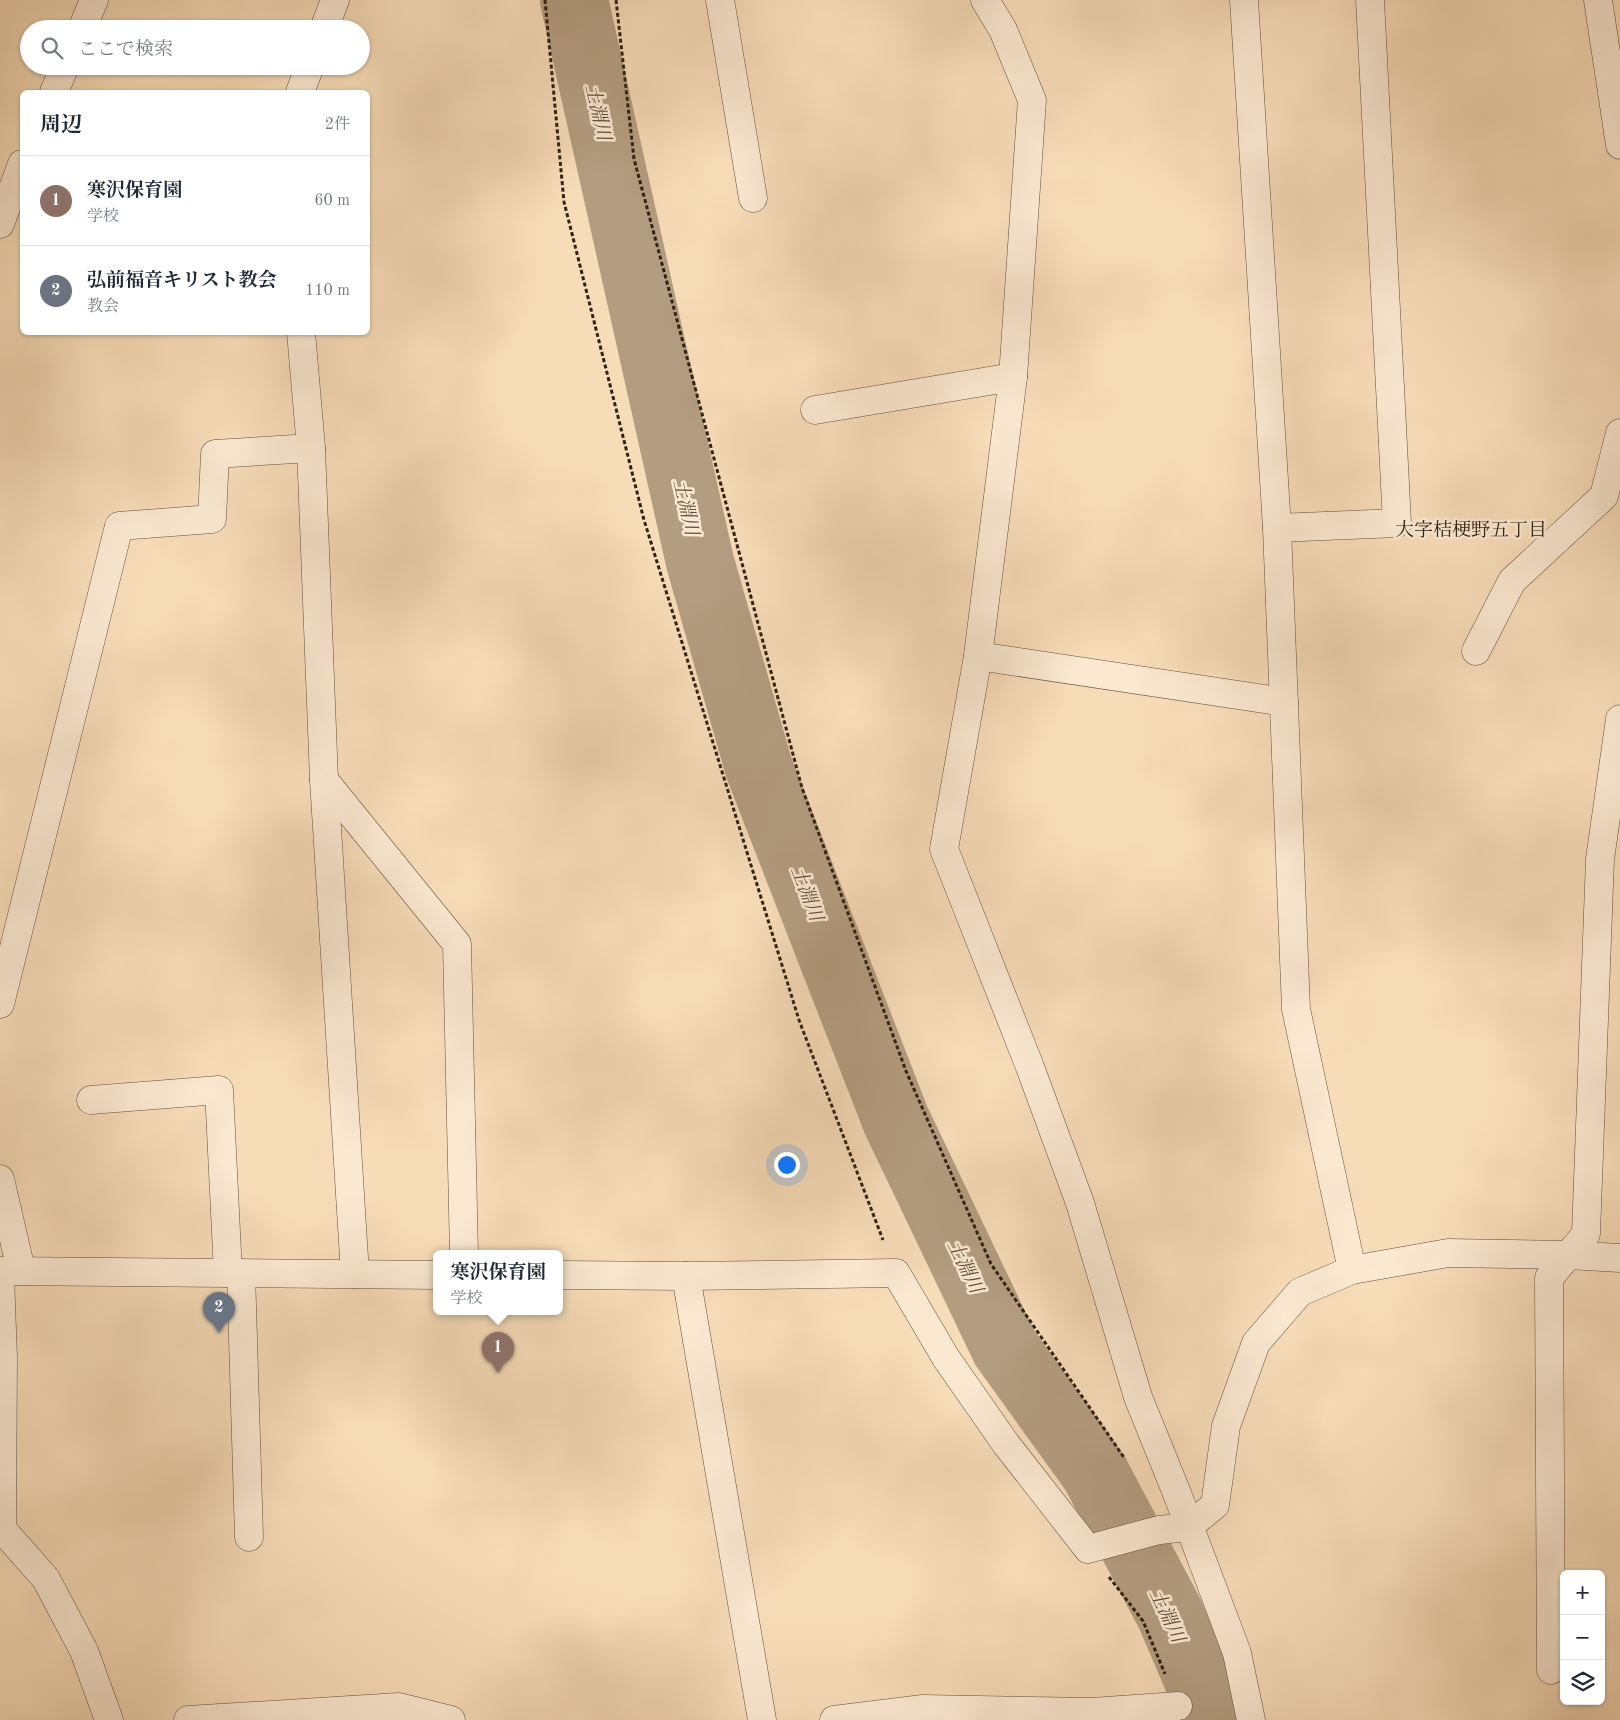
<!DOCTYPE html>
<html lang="ja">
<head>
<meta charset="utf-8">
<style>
  :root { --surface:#fff; --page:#f6f6f7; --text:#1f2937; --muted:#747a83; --line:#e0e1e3; --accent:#8f2418 }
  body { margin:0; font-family:"Old Standard TT","Noto Serif JP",serif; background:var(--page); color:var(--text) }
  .controls { position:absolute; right:15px; bottom:15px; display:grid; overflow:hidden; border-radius:8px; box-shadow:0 1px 4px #0004 }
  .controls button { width:45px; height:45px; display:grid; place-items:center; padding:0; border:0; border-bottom:1px solid var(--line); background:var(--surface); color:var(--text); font:25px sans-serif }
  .you { position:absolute; left:786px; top:1164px; width:18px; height:18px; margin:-12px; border:4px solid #fff; border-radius:50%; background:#1a73e8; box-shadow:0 0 0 8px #1a73e833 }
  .badge { display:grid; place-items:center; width:32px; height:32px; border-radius:50%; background:var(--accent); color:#fff; font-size:16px; font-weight:700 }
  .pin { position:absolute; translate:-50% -41px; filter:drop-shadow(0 1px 2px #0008) }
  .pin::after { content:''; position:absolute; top:26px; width:18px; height:15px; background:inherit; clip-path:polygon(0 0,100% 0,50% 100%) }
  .popup { position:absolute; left:433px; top:1250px; width:130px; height:65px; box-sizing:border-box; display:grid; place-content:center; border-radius:8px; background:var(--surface); filter:drop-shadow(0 1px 4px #0005); font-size:16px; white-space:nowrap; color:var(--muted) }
  .popup b { font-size:19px; color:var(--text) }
  .popup::after { content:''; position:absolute; left:50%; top:100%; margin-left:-10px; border:10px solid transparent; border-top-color:var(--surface) }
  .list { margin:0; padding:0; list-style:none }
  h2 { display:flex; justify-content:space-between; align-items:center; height:65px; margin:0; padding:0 20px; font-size:21px }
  h2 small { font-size:16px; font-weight:400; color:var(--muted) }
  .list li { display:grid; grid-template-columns:32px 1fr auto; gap:15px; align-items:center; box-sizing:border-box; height:90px; padding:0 20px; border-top:1px solid var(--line) }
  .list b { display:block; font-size:19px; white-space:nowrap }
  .list p { margin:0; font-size:16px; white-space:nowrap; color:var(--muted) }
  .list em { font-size:16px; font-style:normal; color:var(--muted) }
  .icon { flex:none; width:28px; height:28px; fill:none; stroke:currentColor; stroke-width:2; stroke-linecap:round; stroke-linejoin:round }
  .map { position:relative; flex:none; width:1620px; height:1720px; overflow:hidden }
  .search { position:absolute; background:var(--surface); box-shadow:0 1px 4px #0004; left:20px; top:20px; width:350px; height:55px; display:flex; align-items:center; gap:12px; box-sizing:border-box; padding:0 18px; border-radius:28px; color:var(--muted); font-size:19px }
  .panel { position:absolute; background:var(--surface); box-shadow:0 1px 4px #0004; left:20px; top:90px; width:350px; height:245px; border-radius:8px }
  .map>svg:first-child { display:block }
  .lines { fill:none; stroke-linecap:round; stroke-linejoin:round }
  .river { stroke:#b39d80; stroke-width:68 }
  .minor-casing { stroke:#62503d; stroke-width:29 }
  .path { stroke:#302214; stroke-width:3; stroke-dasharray:4 2.5; stroke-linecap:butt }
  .minor { stroke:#fae8d1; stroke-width:28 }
  .labels { text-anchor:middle; stroke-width:5; stroke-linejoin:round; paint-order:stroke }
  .water-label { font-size:19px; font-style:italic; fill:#5e4d3a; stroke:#fae8d1 }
  .neighbourhood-label { font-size:19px; fill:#302214; stroke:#fae8d1 }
</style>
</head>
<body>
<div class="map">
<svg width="1620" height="1720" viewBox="0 0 1620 1720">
  <rect width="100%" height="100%" fill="#f7dcb8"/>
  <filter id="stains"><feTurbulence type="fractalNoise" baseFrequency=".004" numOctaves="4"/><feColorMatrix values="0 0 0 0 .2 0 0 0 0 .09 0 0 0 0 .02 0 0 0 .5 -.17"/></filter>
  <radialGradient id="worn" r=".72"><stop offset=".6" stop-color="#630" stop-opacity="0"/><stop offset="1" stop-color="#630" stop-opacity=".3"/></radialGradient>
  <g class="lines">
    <!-- river -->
    <path class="river" d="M 574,0 L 700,562 L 759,768 L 896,1120 L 1005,1348 L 1095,1473 L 1170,1614 L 1214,1717 L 1213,1720"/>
    <!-- minor casing -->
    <g class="minor-casing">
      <g id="minor">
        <path d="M 720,0 L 753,198"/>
        <path d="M 985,0 L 1003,30 L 1032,100 L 1013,377 L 978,656 L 944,849 L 1030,1067 L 1080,1203 L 1138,1397 L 1178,1496 L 1237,1653 L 1251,1720"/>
        <path d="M 1244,0 L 1277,528 L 1296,1009 L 1352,1270"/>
        <path d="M 1598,0 L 1620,145"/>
        <path d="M 82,29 L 94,0"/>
        <path d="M 324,29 L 335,0"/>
        <path d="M 54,92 L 65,66"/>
        <path d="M 300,92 L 310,66"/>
        <path d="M 0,224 L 22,164"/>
        <path d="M 301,332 L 311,448 L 324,780 L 355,1274"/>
        <path d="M 815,410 L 1013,377"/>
        <path d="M 1277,528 L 1397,523 L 1370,0"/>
        <path d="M 1476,651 L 1512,581 L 1604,496 L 1620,433"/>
        <path d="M 978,656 L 1284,702"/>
        <path d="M 324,780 L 457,944 L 464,1254"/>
        <path d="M 0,1004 L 119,526 L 212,519 L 215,454 L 311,448"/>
        <path d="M 91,1100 L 219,1090 L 228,1273"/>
        <path d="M 0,1179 L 21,1270"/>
        <path d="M 0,1271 L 437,1275"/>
        <path d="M 241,1273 L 249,1537"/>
        <path d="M 0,1275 L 3,1358 L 2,1529 L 46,1579 L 84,1651 L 109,1720"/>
        <path d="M 559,1275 L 686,1276 L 896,1273 L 946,1358 L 1006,1444 L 1088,1549 L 1159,1530 L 1188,1527 L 1215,1505 L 1226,1426 L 1256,1343 L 1300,1292 L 1352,1270 L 1448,1253 L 1568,1255 L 1620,1258"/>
        <path d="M 686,1276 L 762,1720"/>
        <path d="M 1551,1670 L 1549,1278 L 1586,1234 L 1600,859 L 1620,719"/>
        <path d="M 188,1720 L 399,1707 L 451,1720"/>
        <path d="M 834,1720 L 923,1709 L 1092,1712 L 1178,1706"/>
      </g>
    </g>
    <!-- path -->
    <g class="path">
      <path d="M 545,0 L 564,202 L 644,520 L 799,1020 L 883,1240"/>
      <path d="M 616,0 L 634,159 L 802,788 L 906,1071 L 991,1264 L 1125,1459"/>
      <path d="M 1109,1577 L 1143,1621 L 1165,1674"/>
    </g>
    <!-- minor -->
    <use href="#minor" class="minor"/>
  </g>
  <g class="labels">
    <!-- water labels -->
    <g class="water-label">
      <text transform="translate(599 112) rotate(77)" y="7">土淵川</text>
      <text transform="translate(687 507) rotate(77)" y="7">土淵川</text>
      <text transform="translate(808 893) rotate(69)" y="7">土淵川</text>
      <text transform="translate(966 1266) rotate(64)" y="7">土淵川</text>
      <text transform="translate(1168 1615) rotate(65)" y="7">土淵川</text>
    </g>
    <!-- neighbourhood labels -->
    <g class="neighbourhood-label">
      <text x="1471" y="536">大字桔梗野五丁目</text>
    </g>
  </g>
  <rect width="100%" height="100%" filter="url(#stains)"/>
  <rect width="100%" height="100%" fill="url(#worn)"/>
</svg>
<div class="controls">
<button>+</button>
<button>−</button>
<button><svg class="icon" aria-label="layers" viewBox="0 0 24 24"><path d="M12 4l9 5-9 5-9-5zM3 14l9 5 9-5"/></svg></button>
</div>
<div class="you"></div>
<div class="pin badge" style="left:498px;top:1373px;background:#8d6e63">1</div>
<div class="popup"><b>寒沢保育園</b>学校</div>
<div class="pin badge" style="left:219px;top:1333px;background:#6b7280">2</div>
<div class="search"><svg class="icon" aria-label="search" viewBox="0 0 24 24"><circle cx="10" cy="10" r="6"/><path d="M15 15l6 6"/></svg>ここで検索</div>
<section class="panel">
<h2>周辺<small>2件</small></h2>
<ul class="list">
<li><span class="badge" style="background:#8d6e63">1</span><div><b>寒沢保育園</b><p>学校</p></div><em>60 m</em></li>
<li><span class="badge" style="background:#6b7280">2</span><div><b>弘前福音キリスト教会</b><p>教会</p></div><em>110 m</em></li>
</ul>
</section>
</div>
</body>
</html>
